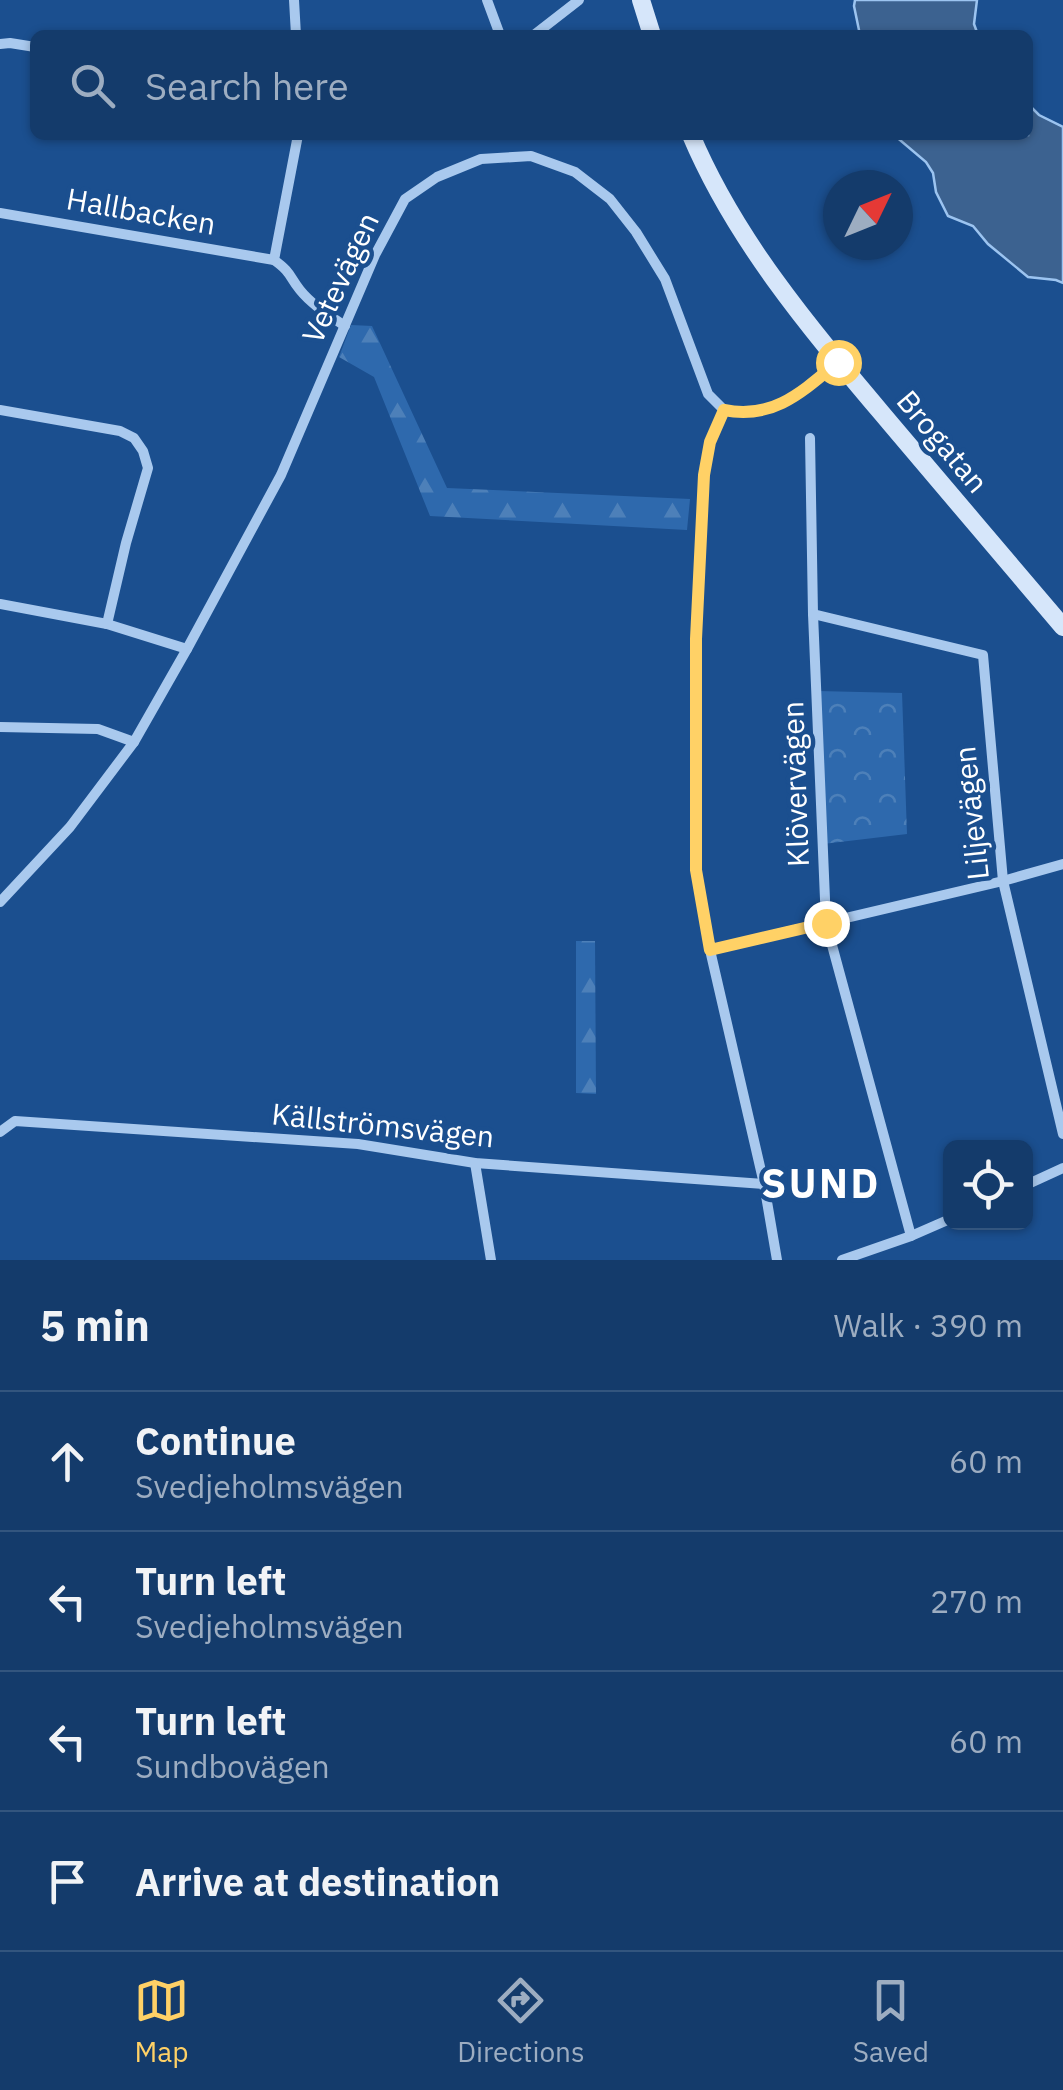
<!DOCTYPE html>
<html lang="en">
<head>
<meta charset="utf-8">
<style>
  :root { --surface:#143b6b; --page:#1d4271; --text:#f1f3f6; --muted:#9dadc1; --line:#33557e; --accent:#ffd166 }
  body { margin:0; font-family:"IBM Plex Sans",sans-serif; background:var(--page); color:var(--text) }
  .controls { position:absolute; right:30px; bottom:30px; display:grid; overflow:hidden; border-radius:15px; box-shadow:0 2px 8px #0004 }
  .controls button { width:90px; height:90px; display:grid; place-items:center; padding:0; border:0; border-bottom:2px solid var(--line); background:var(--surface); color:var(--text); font:50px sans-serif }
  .compass { position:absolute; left:823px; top:170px; width:90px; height:90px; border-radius:50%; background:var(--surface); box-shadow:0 2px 8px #0004; rotate:47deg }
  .stop { position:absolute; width:30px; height:30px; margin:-22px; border:8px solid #ffd166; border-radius:50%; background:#fff }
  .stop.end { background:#ffd166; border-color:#fff; box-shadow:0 2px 10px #0008 }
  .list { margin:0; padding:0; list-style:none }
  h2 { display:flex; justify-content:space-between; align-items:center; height:130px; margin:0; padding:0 40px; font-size:42px }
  h2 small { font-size:32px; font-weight:400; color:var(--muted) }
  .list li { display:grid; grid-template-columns:65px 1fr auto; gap:30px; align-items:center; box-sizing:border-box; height:140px; padding:0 40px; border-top:2px solid var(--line) }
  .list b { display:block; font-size:38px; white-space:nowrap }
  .list p { margin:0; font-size:32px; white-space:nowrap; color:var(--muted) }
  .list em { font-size:32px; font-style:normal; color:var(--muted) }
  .icon { flex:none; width:55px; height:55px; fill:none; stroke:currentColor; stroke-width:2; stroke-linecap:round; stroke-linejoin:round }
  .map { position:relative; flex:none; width:1063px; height:1260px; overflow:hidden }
  .search { position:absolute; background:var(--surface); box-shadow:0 2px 8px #0004; left:30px; right:30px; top:30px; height:110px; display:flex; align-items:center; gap:25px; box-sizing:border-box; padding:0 35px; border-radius:15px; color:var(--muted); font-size:38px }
  .sheet { height:690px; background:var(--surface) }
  nav { display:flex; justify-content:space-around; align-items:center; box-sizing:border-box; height:140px; border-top:2px solid var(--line); background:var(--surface); font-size:28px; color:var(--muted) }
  nav a { display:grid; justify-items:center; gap:5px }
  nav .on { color:var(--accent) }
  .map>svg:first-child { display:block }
  .forest { fill:url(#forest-firs) }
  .park { fill:url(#park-crowns) }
  .water { fill:#3c6290; stroke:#9cc4f0; stroke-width:2.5 }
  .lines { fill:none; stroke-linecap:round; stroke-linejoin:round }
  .street { stroke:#a9c9ee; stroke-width:10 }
  .secondary { stroke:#d6e6fa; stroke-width:18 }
  .route { stroke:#ffd166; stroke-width:12 }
  .labels { text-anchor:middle; stroke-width:9; stroke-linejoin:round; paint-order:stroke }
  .street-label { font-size:30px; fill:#fff; stroke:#1b4f8f }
  .district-label { font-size:40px; font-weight:bold; letter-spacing:2.5px; fill:#fff; stroke:#1b4f8f }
</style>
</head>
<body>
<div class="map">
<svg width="1063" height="1260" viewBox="0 0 1063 1260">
  <defs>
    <pattern id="forest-firs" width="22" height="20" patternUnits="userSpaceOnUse" patternTransform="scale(2.5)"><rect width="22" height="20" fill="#2e69ad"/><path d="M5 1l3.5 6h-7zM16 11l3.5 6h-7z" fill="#4d80b9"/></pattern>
    <pattern id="park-crowns" width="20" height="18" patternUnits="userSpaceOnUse" patternTransform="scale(2.5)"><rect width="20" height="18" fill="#2e69ad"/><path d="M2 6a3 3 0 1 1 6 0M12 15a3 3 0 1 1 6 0" fill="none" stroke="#4d80b9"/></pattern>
  </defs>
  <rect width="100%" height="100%" fill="#1b4f8f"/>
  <!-- forest -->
  <g class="forest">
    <path d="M 351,325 L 372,326 L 447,488 L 690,499 L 687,530 L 430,516 L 374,377 L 339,357 Z"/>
    <path d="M 576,941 L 595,941 L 596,1094 L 576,1093 Z"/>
  </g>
  <!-- park -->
  <path class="park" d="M 817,691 L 902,693 L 907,834 L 823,844 Z"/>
  <!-- water -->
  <g class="water">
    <path d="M 855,0 L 977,0 L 974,24 L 978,35 L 860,35 L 854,6 Z"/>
    <path d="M 1028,104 L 1039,115 L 1063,127 L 1063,283 L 1056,280 L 1028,277 L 988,244 L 973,226 L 948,216 L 936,192 L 933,173 L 926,162 L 894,135 L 1028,135 Z"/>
  </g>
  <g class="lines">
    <!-- street -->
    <g class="street">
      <path d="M 294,0 L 296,35"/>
      <path d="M 487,0 L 500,35"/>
      <path d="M 534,35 L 579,0"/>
      <path d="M 0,44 L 10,43 L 35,47"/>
      <path d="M 298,135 L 274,260 C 292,273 288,275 300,290 C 312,305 329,315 345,326"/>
      <path d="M 0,213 L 274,260"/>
      <path d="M 0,410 L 120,431 L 134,438 L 143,451 L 148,468 L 126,543 L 107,624"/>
      <path d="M 810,438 L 813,614 L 826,923 L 911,1236"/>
      <path d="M 0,604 L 107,624 L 187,649"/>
      <path d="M 813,614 L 983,655 L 1003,881 L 1063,1134"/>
      <path d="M 0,727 L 98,729 L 134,742"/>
      <path d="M 0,902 L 70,827 L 134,742 L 187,649 L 281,475 L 375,255 L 405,199 L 437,177 L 481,159 L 531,156 L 575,172 L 610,199 L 636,232 L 665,279 L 708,394 L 724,410"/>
      <path d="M 710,950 L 1003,881 L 1063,864"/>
      <path d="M 0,1132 L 15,1121 L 358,1144 L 475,1163 L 764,1184"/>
      <path d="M 475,1163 L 491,1260"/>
      <path d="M 1026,1185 L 1063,1168"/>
      <path d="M 777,1260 L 764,1184 L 710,950 L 696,869 L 696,639 L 704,475 L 710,442 L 724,410 C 772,420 803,392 838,362"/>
      <path d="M 842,1260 L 911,1236 L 950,1219"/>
    </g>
    <!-- secondary -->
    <g class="secondary">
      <path d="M 641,0 L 652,35"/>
      <path d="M 691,135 C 737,244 815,334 890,423 C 948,491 1005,559 1063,627"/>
    </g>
  </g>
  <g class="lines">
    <!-- route -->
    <path class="route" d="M 826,923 L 710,950 L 696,870 L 696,639 L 704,475 L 710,442 L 724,410 C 773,420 802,392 838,362"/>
  </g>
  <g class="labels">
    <!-- street labels -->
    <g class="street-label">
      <text transform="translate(141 212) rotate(10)" y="10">Hallbacken</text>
      <text transform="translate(341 278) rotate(-65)" y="10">Vetevägen</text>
      <text transform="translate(942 442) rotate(50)" y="10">Brogatan</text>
      <text transform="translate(796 784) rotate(-92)" y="10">Klövervägen</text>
      <text transform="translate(972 813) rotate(-96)" y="10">Liljevägen</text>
      <text transform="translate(383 1126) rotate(6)" y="10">Källströmsvägen</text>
    </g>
    <!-- district labels -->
    <g class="district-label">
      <text x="821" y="1198">SUND</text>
    </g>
  </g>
</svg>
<div class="controls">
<button><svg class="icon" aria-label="locate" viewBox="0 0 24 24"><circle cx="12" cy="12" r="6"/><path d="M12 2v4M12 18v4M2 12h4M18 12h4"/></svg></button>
</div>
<svg class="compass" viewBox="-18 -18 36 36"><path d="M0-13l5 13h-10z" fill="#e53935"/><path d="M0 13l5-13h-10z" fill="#9dadc1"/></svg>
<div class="stop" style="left:838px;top:362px"></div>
<div class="stop end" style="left:826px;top:923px"></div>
<div class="search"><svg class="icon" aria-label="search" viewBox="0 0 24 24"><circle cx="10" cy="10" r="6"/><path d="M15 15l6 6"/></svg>Search here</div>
</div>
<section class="sheet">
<h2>5 min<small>Walk · 390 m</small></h2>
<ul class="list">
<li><svg class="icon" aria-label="ahead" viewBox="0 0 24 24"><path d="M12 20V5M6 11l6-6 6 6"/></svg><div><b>Continue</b><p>Svedjeholmsvägen</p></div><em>60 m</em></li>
<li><svg class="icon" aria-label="left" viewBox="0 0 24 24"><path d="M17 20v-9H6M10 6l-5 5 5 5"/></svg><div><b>Turn left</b><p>Svedjeholmsvägen</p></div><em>270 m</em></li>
<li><svg class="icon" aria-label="left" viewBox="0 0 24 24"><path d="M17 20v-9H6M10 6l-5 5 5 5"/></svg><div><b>Turn left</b><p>Sundbovägen</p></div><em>60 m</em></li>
<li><svg class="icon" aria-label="arrive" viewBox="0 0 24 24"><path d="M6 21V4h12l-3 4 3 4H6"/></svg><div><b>Arrive at destination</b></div></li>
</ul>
</section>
<nav>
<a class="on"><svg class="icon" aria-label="map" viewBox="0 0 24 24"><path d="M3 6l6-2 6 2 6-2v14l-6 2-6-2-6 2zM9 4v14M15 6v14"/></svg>Map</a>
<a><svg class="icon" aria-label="directions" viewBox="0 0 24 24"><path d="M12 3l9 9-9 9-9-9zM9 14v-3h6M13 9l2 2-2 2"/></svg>Directions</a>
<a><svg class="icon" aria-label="saved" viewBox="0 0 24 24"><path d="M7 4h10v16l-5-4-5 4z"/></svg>Saved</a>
</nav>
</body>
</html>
